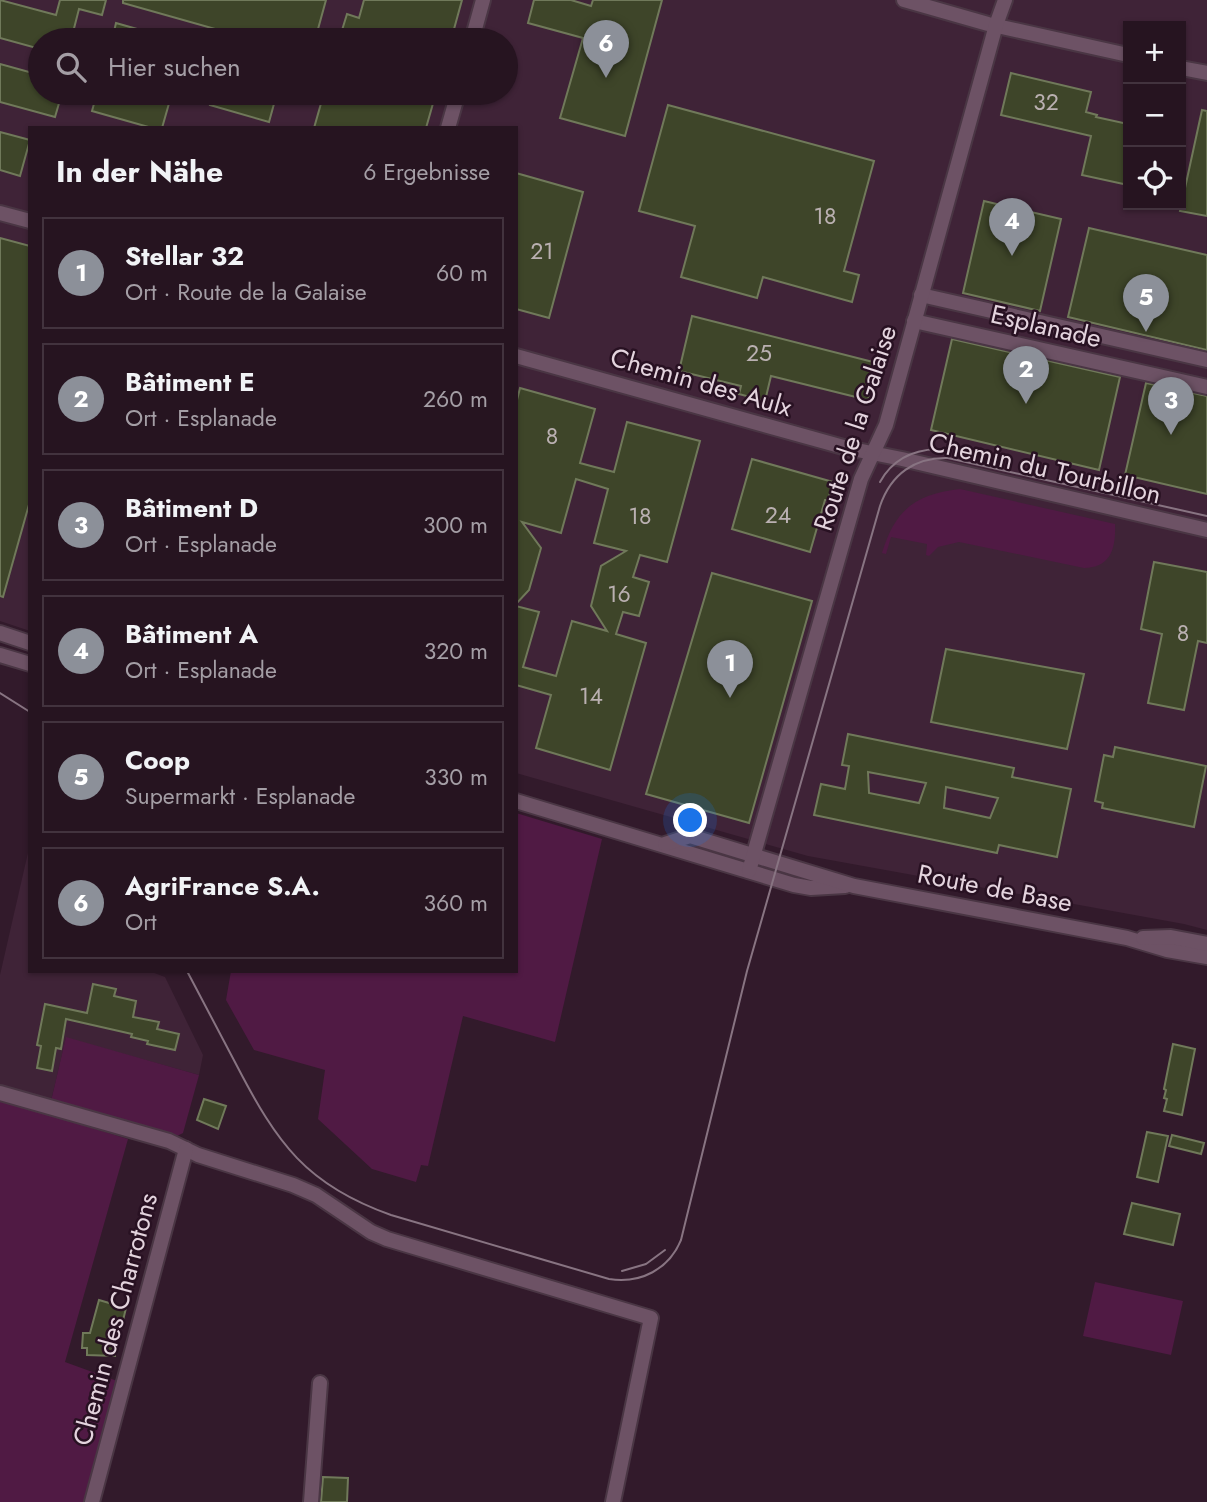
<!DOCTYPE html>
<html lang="de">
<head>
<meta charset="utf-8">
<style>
  :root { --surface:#261420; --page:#32212d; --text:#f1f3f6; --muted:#a49ea5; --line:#42333e; --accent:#8c9099 }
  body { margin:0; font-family:Jost,sans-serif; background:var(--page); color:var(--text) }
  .controls { position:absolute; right:21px; top:21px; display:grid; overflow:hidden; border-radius:0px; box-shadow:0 2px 5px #0004 }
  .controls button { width:63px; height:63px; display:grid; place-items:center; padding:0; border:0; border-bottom:2px solid var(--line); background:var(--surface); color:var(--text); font:35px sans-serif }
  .you { position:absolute; left:691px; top:821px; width:24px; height:24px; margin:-18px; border:5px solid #fff; border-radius:50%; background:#1a73e8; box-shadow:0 0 0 10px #1a73e833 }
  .badge { display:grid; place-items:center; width:46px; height:46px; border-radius:50%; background:var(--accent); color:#fff; font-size:23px; font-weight:700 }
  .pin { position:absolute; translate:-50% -58px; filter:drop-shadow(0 2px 4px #0008) }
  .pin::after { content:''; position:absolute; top:37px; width:24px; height:21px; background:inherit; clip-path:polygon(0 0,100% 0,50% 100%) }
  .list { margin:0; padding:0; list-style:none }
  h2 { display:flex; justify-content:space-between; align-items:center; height:91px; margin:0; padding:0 28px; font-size:30px }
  h2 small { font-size:23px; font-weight:400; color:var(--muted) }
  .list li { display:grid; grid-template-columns:46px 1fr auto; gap:21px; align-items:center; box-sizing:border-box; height:112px; margin:0 14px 14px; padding:0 14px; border:2px solid var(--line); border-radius:0px }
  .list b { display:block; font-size:26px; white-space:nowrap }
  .list p { margin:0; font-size:23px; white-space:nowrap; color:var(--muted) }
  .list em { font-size:23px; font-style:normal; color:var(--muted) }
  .icon { flex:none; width:38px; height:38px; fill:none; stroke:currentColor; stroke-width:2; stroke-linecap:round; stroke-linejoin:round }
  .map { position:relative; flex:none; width:1207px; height:1502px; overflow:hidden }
  .search { position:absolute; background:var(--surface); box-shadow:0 2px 5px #0004; left:28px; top:28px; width:490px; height:77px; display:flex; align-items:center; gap:18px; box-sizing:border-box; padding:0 24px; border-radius:38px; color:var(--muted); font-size:26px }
  .panel { position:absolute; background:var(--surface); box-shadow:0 2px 5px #0004; left:28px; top:126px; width:490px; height:847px; border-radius:0px }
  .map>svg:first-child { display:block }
  .built { fill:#3f2337; fill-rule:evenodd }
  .green { fill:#501a44 }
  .building { fill:#3e4529; stroke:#70795a; stroke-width:2; fill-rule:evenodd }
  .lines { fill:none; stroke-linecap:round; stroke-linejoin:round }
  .minor-casing { stroke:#4a3644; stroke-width:18 }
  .minor { stroke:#6d5265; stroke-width:14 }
  .tram { stroke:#887482; stroke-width:2 }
  .labels { text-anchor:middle; stroke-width:5; stroke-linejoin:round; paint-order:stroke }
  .number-label { font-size:23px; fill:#bab0b1 }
  .street-label { font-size:26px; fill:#e4d4de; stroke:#281122 }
</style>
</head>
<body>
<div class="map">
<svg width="1207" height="1502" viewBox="0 0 1207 1502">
  <rect width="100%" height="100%" fill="#321a2b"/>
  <!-- built -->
  <g class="built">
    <path d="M 0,0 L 1207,0 L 1207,930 L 1184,924 L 808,856 L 516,773 L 516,128 L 30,128 L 30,631 L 0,621 ZM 1128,26 L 1181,26 L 1181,205 L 1128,205 ZM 40,40 L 506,40 L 506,93 L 40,93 Z"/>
    <path d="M 30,844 L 30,971 L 149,971 L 165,977 L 203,1055 L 199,1075 L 66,1038 L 51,1101 L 0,1086 L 0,975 Z"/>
  </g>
  <!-- green -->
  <g class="green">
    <path d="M 960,489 L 1115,524 C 1116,548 1111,568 1084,568 L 959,542 L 938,547 L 929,556 L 926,555 L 927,544 L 891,537 L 886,554 L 882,553 C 895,510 915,494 960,489 Z"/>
    <path d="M 516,813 L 602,839 L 555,1042 L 463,1016 L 428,1166 L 421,1165 L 416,1182 L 372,1169 L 318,1119 L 325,1070 L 254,1050 L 226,1000 L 231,971 L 516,971 Z"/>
    <path d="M 66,1037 L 199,1075 L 183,1133 L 177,1136 L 51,1101 Z"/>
    <path d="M 0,1100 L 128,1139 L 65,1362 L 120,1382 L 87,1502 L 0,1502 Z"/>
    <path d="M 1095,1282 L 1183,1301 L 1171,1355 L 1083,1336 Z"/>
  </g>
  <!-- building -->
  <g class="building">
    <path d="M 0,0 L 56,15 L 60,0 L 106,0 L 102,15 L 79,9 L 71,40 L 40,40 L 40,49 L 0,38 Z"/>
    <path d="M 123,0 L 326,0 L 315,40 L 254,40 L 123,3 Z"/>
    <path d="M 364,0 L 462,0 L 451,40 L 339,40 L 347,14 L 359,18 Z"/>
    <path d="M 534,0 L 571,0 L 591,6 L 593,0 L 662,0 L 625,136 L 560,118 L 583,38 L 528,23 Z"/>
    <path d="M 116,23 L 165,37 L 164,40 L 112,40 Z"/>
    <path d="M 0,64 L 40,75 L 40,93 L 62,93 L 55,117 L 0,102 Z"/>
    <path d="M 1011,73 L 1091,92 L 1086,112 L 1097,115 L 1096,117 L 1128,124 L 1128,185 L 1082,175 L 1091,136 L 1001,115 Z"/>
    <path d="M 97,93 L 172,93 L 162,128 L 152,128 L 92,111 Z"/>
    <path d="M 213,93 L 277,93 L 269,122 L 210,105 Z"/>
    <path d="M 324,93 L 436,93 L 426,128 L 314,128 Z"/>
    <path d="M 668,105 L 874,161 L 844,271 L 859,275 L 852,302 L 763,277 L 757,298 L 681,277 L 695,226 L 639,211 Z"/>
    <path d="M 1202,110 L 1207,111 L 1207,216 L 1180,211 Z"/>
    <path d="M 0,132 L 30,140 L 20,176 L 0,170 Z"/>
    <path d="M 516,173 L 583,192 L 549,318 L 516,309 Z"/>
    <path d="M 984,201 L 1061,219 L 1040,311 L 963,293 Z"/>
    <path d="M 1089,228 L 1207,255 L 1207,350 L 1068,317 Z"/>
    <path d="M 0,238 L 30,246 L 30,501 L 3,597 L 0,596 Z"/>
    <path d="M 692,316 L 877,363 L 868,400 L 771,376 L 765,401 L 739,394 L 741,386 L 679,371 Z"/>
    <path d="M 952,339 L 1120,377 L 1099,470 L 931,430 Z"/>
    <path d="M 1146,383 L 1207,396 L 1207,494 L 1125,475 Z"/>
    <path d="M 520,388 L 595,409 L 580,463 L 591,466 L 614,472 L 627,422 L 700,441 L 667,562 L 640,555 L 633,577 L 649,582 L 639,616 L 623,612 L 616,634 L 646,643 L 610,770 L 536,748 L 551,695 L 516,685 L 516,606 L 539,612 L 523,667 L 556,676 L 572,621 L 607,631 L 591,606 L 601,566 L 626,551 L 594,543 L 608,489 L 576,479 L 561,533 L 522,522 L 541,548 L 529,590 L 516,604 L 516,404 Z"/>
    <path d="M 752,459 L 833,482 L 828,500 L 825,500 L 810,552 L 732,529 Z"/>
    <path d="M 1154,562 L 1207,572 L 1207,643 L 1198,641 L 1184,710 L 1148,703 L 1162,634 L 1141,629 Z"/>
    <path d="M 712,573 L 812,601 L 749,823 L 646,794 Z"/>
    <path d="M 946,649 L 1084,674 L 1067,749 L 931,722 Z"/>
    <path d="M 848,734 L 1014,768 L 1012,777 L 1071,789 L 1057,857 L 999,845 L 997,853 L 814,815 L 821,784 L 845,789 L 849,766 L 842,765 ZM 868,772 L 926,783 L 919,803 L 869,793 ZM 946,787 L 998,798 L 990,818 L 944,808 Z"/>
    <path d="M 1115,747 L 1206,766 L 1194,827 L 1102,808 L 1103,803 L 1095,801 L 1104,755 L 1113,757 Z"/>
    <path d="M 93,984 L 116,989 L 114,996 L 136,1001 L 133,1017 L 159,1022 L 157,1029 L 179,1034 L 175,1050 L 147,1044 L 148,1041 L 131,1037 L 132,1034 L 66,1019 L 61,1049 L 56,1048 L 52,1071 L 37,1068 L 41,1046 L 37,1045 L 45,1004 L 87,1013 Z"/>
    <path d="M 1173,1044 L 1195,1049 L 1182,1115 L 1164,1111 L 1167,1099 L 1164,1098 L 1166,1090 L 1164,1089 Z"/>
    <path d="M 204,1099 L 226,1106 L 218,1129 L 197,1120 Z"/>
    <path d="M 1147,1132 L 1168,1136 L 1158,1182 L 1137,1177 Z"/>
    <path d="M 1172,1135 L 1204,1143 L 1201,1154 L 1169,1146 Z"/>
    <path d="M 1132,1203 L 1180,1214 L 1173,1245 L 1124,1234 Z"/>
    <path d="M 99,1300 L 126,1308 L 121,1329 L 116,1327 L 115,1356 L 87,1355 L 87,1348 L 82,1348 L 83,1333 L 90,1333 Z"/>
    <path d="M 323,1477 L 348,1478 L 347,1502 L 321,1502 Z"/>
  </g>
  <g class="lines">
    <!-- minor casing -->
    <g class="minor-casing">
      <g id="minor">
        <path d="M 904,0 L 988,24 L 1128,55"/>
        <path d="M 472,40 L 483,0"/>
        <path d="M 1181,68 L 1207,73"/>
        <path d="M 448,128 L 458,93"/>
        <path d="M 0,213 L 30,221"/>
        <path d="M 921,295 L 1207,360"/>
        <path d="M 914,321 L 1207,387"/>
        <path d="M 516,356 L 847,448 L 902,459 L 1207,530"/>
        <path d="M 0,633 L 30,643"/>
        <path d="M 0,655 L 30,664"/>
        <path d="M 516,801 L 794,885 L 811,888 L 845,886"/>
        <path d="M 665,844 L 690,836 L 854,886 L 1127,938 L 1167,950 L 1207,957"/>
        <path d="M 749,871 L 861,479 L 886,425 L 996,25 L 1005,0"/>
        <path d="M 1143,938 L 1171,937 L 1207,944"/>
        <path d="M 0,1093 L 169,1141 L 198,1155 L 293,1185 L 316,1195 L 371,1232 L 387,1239 L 651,1318 L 613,1502"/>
        <path d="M 92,1502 L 186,1149"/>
        <path d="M 311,1502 L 320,1383"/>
      </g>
    </g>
    <!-- minor -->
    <use href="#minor" class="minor"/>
    <!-- tram -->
    <g class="tram">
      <path d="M 880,482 C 892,460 913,450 937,449"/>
      <path d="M 0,693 L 30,712"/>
      <path d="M 187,971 C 204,1003 221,1035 237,1066 C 277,1143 306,1185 391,1215 L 609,1279 C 641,1284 669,1269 681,1240 L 747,971 L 880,506 C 891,474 915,457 948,458 L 1207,516"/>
      <path d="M 622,1271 L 646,1264 L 665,1250"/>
    </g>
  </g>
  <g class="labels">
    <!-- number labels -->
    <g class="number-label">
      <text x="1046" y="110">32</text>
      <text x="825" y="224">18</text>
      <text x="542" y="259">21</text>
      <text x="759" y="361">25</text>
      <text x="552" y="444">8</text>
      <text x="778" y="523">24</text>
      <text x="640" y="524">18</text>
      <text x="619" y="602">16</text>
      <text x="1183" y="641">8</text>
      <text x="591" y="704">14</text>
    </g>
    <!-- street labels -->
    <g class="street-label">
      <text transform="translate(1046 326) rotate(13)" y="9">Esplanade</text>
      <text transform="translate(701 382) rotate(16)" y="9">Chemin des Aulx</text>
      <text transform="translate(855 428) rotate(-72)" y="9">Route de la Galaise</text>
      <text transform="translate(1045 468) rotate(13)" y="9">Chemin du Tourbillon</text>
      <text transform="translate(995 888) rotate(11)" y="9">Route de Base</text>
      <text transform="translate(115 1319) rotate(-75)" y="9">Chemin des Charrotons</text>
    </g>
  </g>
</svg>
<div class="controls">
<button>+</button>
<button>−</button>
<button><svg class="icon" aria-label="locate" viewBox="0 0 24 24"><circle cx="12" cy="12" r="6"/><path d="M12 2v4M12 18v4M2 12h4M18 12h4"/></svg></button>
</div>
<div class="you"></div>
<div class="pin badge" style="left:730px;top:698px">1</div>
<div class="pin badge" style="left:1026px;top:404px">2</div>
<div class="pin badge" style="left:1171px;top:435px">3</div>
<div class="pin badge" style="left:1012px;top:256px">4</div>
<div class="pin badge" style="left:1146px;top:332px">5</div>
<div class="pin badge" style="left:606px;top:78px">6</div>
<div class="search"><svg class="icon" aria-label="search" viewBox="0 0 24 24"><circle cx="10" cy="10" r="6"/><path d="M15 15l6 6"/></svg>Hier suchen</div>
<section class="panel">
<h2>In der Nähe<small>6 Ergebnisse</small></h2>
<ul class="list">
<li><span class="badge">1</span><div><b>Stellar 32</b><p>Ort · Route de la Galaise</p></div><em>60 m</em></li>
<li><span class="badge">2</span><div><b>Bâtiment E</b><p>Ort · Esplanade</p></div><em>260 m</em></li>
<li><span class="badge">3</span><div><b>Bâtiment D</b><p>Ort · Esplanade</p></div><em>300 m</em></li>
<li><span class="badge">4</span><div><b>Bâtiment A</b><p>Ort · Esplanade</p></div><em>320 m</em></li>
<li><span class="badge">5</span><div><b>Coop</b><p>Supermarkt · Esplanade</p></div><em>330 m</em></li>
<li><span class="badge">6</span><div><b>AgriFrance S.A.</b><p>Ort</p></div><em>360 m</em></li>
</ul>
</section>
</div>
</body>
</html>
